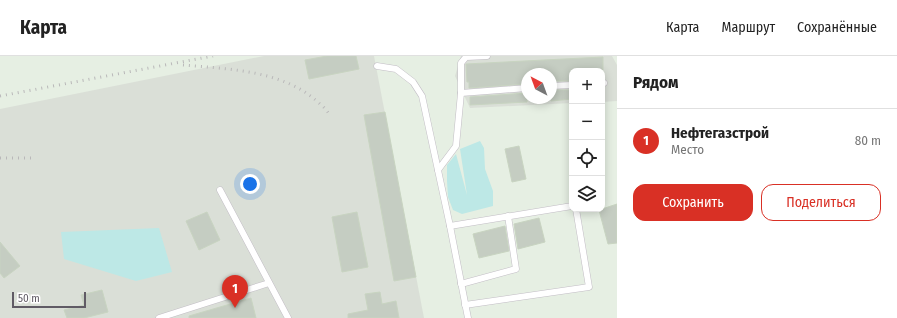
<!DOCTYPE html>
<html lang="ru">
<head>
<meta charset="utf-8">
<style>
  :root { --surface:#fff; --page:#f2f2f2; --text:#222; --muted:#767676; --line:#e0e0e0; --accent:#d93025 }
  body { margin:0; font-family:"Fira Sans Condensed",sans-serif; background:var(--page); color:var(--text) }
  .controls { position:absolute; right:12px; top:12px; display:grid; overflow:hidden; border-radius:8px; box-shadow:0 2px 10px #0003 }
  .controls button { width:36px; height:36px; display:grid; place-items:center; padding:0; border:0; border-bottom:1px solid var(--line); background:var(--surface); color:var(--text); font:20px sans-serif }
  .compass { position:absolute; left:521px; top:12px; width:36px; height:36px; border-radius:50%; background:var(--surface); box-shadow:0 2px 10px #0003; rotate:319deg }
  .scale { position:absolute; left:12px; bottom:10px; width:74px; box-sizing:border-box; padding-left:4px; border:2px solid #605b65; border-top:0; font-size:11px; line-height:14px; white-space:nowrap; color:#605b65; -webkit-text-stroke:3px #fff; paint-order:stroke }
  .you { position:absolute; left:250px; top:128px; width:14px; height:14px; margin:-10px; border:3px solid #fff; border-radius:50%; background:#1a73e8; box-shadow:0 0 0 6px #1a73e833 }
  .badge { display:grid; place-items:center; width:26px; height:26px; border-radius:50%; background:var(--accent); color:#fff; font-size:13px; font-weight:700 }
  .pin { position:absolute; translate:-50% -33px; filter:drop-shadow(0 1px 2px #0008) }
  .pin::after { content:''; position:absolute; top:21px; width:14px; height:12px; background:inherit; clip-path:polygon(0 0,100% 0,50% 100%) }
  .list { margin:0; padding:0; list-style:none }
  h2 { display:flex; justify-content:space-between; align-items:center; height:52px; margin:0; padding:0 16px; font-size:17px }
  h2 small { font-size:13px; font-weight:400; color:var(--muted) }
  .list li { display:grid; grid-template-columns:26px 1fr auto; gap:12px; align-items:center; box-sizing:border-box; height:64px; padding:0 16px; border-top:1px solid var(--line) }
  .list b { display:block; font-size:15px; white-space:nowrap }
  .list p { margin:0; font-size:13px; white-space:nowrap; color:var(--muted) }
  .list em { font-size:13px; font-style:normal; color:var(--muted) }
  .actions { display:flex; gap:8px; padding:12px 16px }
  .actions a { flex:1; padding:9px 0; border:1px solid var(--accent); border-radius:12px; text-align:center; font-size:14px; color:var(--accent) }
  .actions .main { background:var(--accent); color:#fff }
  .icon { flex:none; width:22px; height:22px; fill:none; stroke:currentColor; stroke-width:2; stroke-linecap:round; stroke-linejoin:round }
  .map { position:relative; flex:none; width:617px; height:262px; overflow:hidden }
  header { display:flex; align-items:center; gap:24px; box-sizing:border-box; height:56px; padding:0 20px; background:var(--surface); border-bottom:1px solid var(--line) }
  header strong { font-size:19px }
  nav { display:flex; gap:22px; margin-inline-start:auto; font-size:14px }
  main { display:flex }
  aside { flex:1; background:var(--surface) }
  .map>svg:first-child { display:block }
  .industrial { fill:#dadfd7; fill-rule:evenodd }
  .green { fill:#bde8e6 }
  .building { fill:#c5cdc2; stroke:#c8d4c1 }
  .lines { fill:none; stroke-linecap:round; stroke-linejoin:round }
  .lane-casing { stroke:#c2bdc5; stroke-width:7 }
  .lane { stroke:#fff; stroke-width:6 }
  .rail { stroke:#b9b8b9; stroke-width:3; stroke-dasharray:1 5; stroke-linecap:butt }
</style>
</head>
<body>
<header>
<strong>Карта</strong>
<nav><a>Карта</a><a>Маршрут</a><a>Сохранённые</a></nav>
</header>
<main>
<div class="map">
<svg width="617" height="262" viewBox="0 0 617 262">
  <rect width="100%" height="100%" fill="#e6efe3"/>
  <!-- industrial -->
  <g class="industrial">
    <path d="M 264,0 L 374,0 L 424,262 L 0,262 L 0,53 Z"/>
    <path d="M 461,0 L 612,0 L 617,9 L 617,45 L 602,46 L 602,15 L 572,15 L 572,47 L 470,52 L 455,20 ZM 527,18 L 551,18 L 551,42 L 527,42 Z"/>
  </g>
  <!-- green -->
  <g class="green">
    <path d="M 480,85 L 484,92 L 485,113 L 493,135 L 493,150 L 462,158 L 453,154 L 448,141 L 447,125 L 447,109 L 456,98 L 467,139 L 460,93 Z"/>
    <path d="M 159,172 L 172,216 L 136,225 L 64,203 L 61,176 Z"/>
  </g>
  <!-- building -->
  <g class="building">
    <path d="M 327,0 L 356,0 L 359,13 L 309,23 L 305,4 Z"/>
    <path d="M 603,1 L 603,15 L 572,15 L 572,25 L 551,25 L 551,18 L 527,18 L 527,28 L 469,32 L 469,26 L 467,26 L 466,8 Z"/>
    <path d="M 551,34 L 572,34 L 572,43 L 551,45 Z"/>
    <path d="M 527,37 L 527,46 L 470,49 L 470,41 Z"/>
    <path d="M 385,56 L 416,221 L 394,225 L 364,59 Z"/>
    <path d="M 519,90 L 526,123 L 512,126 L 505,93 Z"/>
    <path d="M 617,148 L 617,187 L 608,188 L 599,154 Z"/>
    <path d="M 207,156 L 220,184 L 199,194 L 186,165 Z"/>
    <path d="M 357,156 L 368,211 L 342,216 L 332,161 Z"/>
    <path d="M 539,162 L 545,186 L 518,193 L 514,168 Z"/>
    <path d="M 505,170 L 509,195 L 479,202 L 473,178 Z"/>
    <path d="M 0,186 L 20,210 L 4,222 L 0,217 Z"/>
    <path d="M 102,234 L 108,256 L 84,262 L 67,262 L 64,254 L 84,249 L 81,239 Z"/>
    <path d="M 380,236 L 382,248 L 396,245 L 399,262 L 348,262 L 348,258 L 368,254 L 365,238 Z"/>
    <path d="M 251,242 L 256,262 L 189,262 L 189,260 Z"/>
  </g>
  <g class="lines">
    <!-- lane casing -->
    <g class="lane-casing">
      <g id="lane">
        <path d="M 377,10 L 396,13 L 413,26 L 422,40 L 450,170 L 468,262"/>
        <path d="M 602,27 L 604,27"/>
        <path d="M 551,30 L 572,29"/>
        <path d="M 461,37 L 527,32"/>
        <path d="M 438,114 L 456,90 L 461,37 L 461,7 L 466,1 L 487,0"/>
        <path d="M 220,134 L 288,262"/>
        <path d="M 450,170 L 572,150"/>
        <path d="M 461,228 L 516,213 L 508,160"/>
        <path d="M 465,249 L 589,231 L 576,153"/>
        <path d="M 159,262 L 269,227"/>
      </g>
    </g>
    <!-- lane -->
    <use href="#lane" class="lane"/>
    <!-- rail -->
    <g class="rail">
      <path d="M 183,9 C 228,13 285,14 320,48 C 324,51 327,55 330,59"/>
      <path d="M 0,40 L 213,0"/>
      <path d="M 0,102 L 35,102"/>
    </g>
  </g>
</svg>
<div class="controls">
<button>+</button>
<button>−</button>
<button><svg class="icon" aria-label="locate" viewBox="0 0 24 24"><circle cx="12" cy="12" r="6"/><path d="M12 2v4M12 18v4M2 12h4M18 12h4"/></svg></button>
<button><svg class="icon" aria-label="layers" viewBox="0 0 24 24"><path d="M12 4l9 5-9 5-9-5zM3 14l9 5 9-5"/></svg></button>
</div>
<svg class="compass" viewBox="-18 -18 36 36"><path d="M0-13l5 13h-10z" fill="#e53935"/><path d="M0 13l5-13h-10z" fill="#767676"/></svg>
<div class="scale">50 m</div>
<div class="you"></div>
<div class="pin badge" style="left:235px;top:252px">1</div>
</div>
<aside>
<h2>Рядом<small></small></h2>
<ul class="list">
<li><span class="badge">1</span><div><b>Нефтегазстрой</b><p>Место</p></div><em>80 m</em></li>
</ul>
<div class="actions"><a class="main">Сохранить</a><a>Поделиться</a></div>
</aside>
</main>
</body>
</html>
